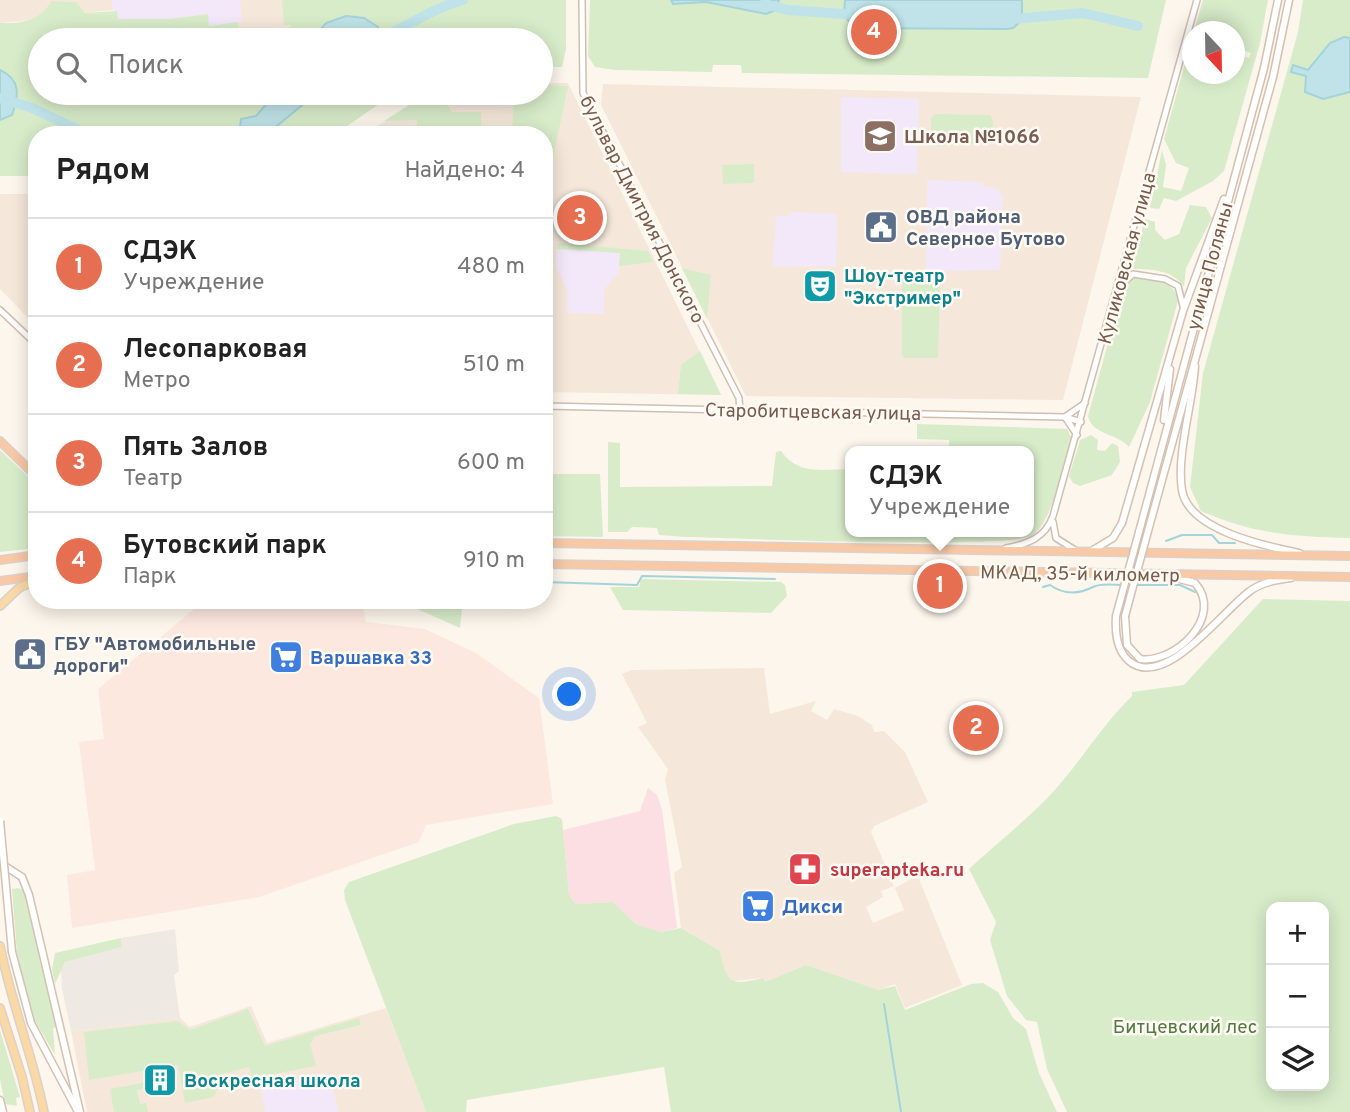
<!DOCTYPE html>
<html lang="ru">
<head>
<meta charset="utf-8">
<style>
  :root { --surface:#fff; --page:#f2f2f2; --text:#222; --muted:#767676; --line:#e0e0e0; --accent:#e76f51 }
  body { margin:0; font-family:Overpass,sans-serif; background:var(--page); color:var(--text) }
  .controls { position:absolute; right:21px; bottom:21px; display:grid; overflow:hidden; border-radius:14px; box-shadow:0 4px 18px #0003 }
  .controls button { width:63px; height:63px; display:grid; place-items:center; padding:0; border:0; border-bottom:2px solid var(--line); background:var(--surface); color:var(--text); font:35px sans-serif }
  .compass { position:absolute; left:1182px; top:21px; width:63px; height:63px; border-radius:50%; background:var(--surface); box-shadow:0 4px 18px #0003; rotate:158deg }
  .you { position:absolute; left:570px; top:695px; width:24px; height:24px; margin:-18px; border:5px solid #fff; border-radius:50%; background:#1a73e8; box-shadow:0 0 0 10px #1a73e833 }
  .badge { display:grid; place-items:center; width:46px; height:46px; border-radius:50%; background:var(--accent); color:#fff; font-size:23px; font-weight:700 }
  .pin { position:absolute; translate:-50% -50%; border:4px solid #fff; box-shadow:0 2px 7px #0006 }
  .popup { position:absolute; left:845px; top:446px; width:189px; height:91px; box-sizing:border-box; display:grid; place-content:center; border-radius:14px; background:var(--surface); filter:drop-shadow(0 2px 5px #0005); font-size:23px; white-space:nowrap; color:var(--muted) }
  .popup b { font-size:26px; color:var(--text) }
  .popup::after { content:''; position:absolute; left:50%; top:100%; margin-left:-14px; border:14px solid transparent; border-top-color:var(--surface) }
  .list { margin:0; padding:0; list-style:none }
  h2 { display:flex; justify-content:space-between; align-items:center; height:91px; margin:0; padding:0 28px; font-size:30px }
  h2 small { font-size:23px; font-weight:400; color:var(--muted) }
  .list li { display:grid; grid-template-columns:46px 1fr auto; gap:21px; align-items:center; box-sizing:border-box; height:98px; padding:0 28px; border-top:2px solid var(--line) }
  .list b { display:block; font-size:26px; white-space:nowrap }
  .list p { margin:0; font-size:23px; white-space:nowrap; color:var(--muted) }
  .list em { font-size:23px; font-style:normal; color:var(--muted) }
  .icon { flex:none; width:38px; height:38px; fill:none; stroke:currentColor; stroke-width:2; stroke-linecap:round; stroke-linejoin:round }
  .map { position:relative; flex:none; width:1350px; height:1112px; overflow:hidden }
  .search { position:absolute; background:var(--surface); box-shadow:0 4px 18px #0003; left:28px; top:28px; width:525px; height:77px; display:flex; align-items:center; gap:18px; box-sizing:border-box; padding:0 24px; border-radius:38px; color:var(--muted); font-size:26px }
  .panel { position:absolute; background:var(--surface); box-shadow:0 4px 18px #0003; left:28px; top:126px; width:525px; height:483px; border-radius:28px }
  .map>svg:first-child { display:block }
  .residential { fill:#f5e8da }
  .commercial { fill:#fde8e0 }
  .industrial { fill:#efe9e4 }
  .education { fill:#f3e8fa }
  .medical { fill:#fbdfe3 }
  .green { fill:#d8ecc9; fill-rule:evenodd }
  .water { fill:#bfe3e8; stroke:#a5d3da; stroke-width:2 }
  .lines { fill:none; stroke-linecap:round; stroke-linejoin:round }
  .stream { stroke:#a5d3da; stroke-width:2 }
  .river { stroke:#bfe3e8; stroke-width:10 }
  .tertiary-casing { stroke:#d1beb0; stroke-width:8 }
  .secondary-casing { stroke:#d6c0b0; stroke-width:9 }
  .primary-casing { stroke:#dad1cd; stroke-width:10 }
  .trunk-casing { stroke:#dad1cd; stroke-width:10 }
  .tertiary { stroke:#fff; stroke-width:5 }
  .secondary { stroke:#fff; stroke-width:6 }
  .primary { stroke:#fbd9a5; stroke-width:7 }
  .trunk { stroke:#f9c8a4; stroke-width:7 }
  .secondary-bridge-casing { stroke:#d6c0b0; stroke-width:9; stroke-linecap:butt }
  .secondary-bridge { stroke:#fff; stroke-width:6 }
  .labels { text-anchor:middle; stroke-width:5; stroke-linejoin:round; paint-order:stroke }
  .education-label { font-size:19px; font-weight:bold; fill:#785e54; stroke:#fffaf3; text-anchor:start }
  .street-label { font-size:19px; fill:#7a5c4d; stroke:#fffaf3 }
  .service-label { font-size:19px; font-weight:bold; fill:#4e5e75; stroke:#fffaf3; text-anchor:start }
  .culture-label { font-size:19px; font-weight:bold; fill:#0d838f; stroke:#fffaf3; text-anchor:start }
  .shop-label { font-size:19px; font-weight:bold; fill:#366cbe; stroke:#fffaf3; text-anchor:start }
  .health-label { font-size:19px; font-weight:bold; fill:#be3a42; stroke:#fffaf3; text-anchor:start }
  .park-label { font-size:19px; fill:#537a41; stroke:#fffaf3 }
</style>
</head>
<body>
<div class="map">
<svg width="1350" height="1112" viewBox="0 0 1350 1112">
  <rect width="100%" height="100%" fill="#fdf6ec"/>
  <!-- residential -->
  <g class="residential">
    <path d="M 0,0 L 314,0 L 284,33 L 239,39 L 207,14 L 170,19 L 112,10 L 85,13 L 76,2 L 51,1 L 45,12 L 34,20 L 0,23 Z"/>
    <path d="M 541,83 L 568,83 L 721,395 L 544,392 L 544,135 L 364,135 L 428,93 L 541,93 Z"/>
    <path d="M 603,84 L 1141,97 L 1063,400 L 746,396 L 601,105 Z"/>
    <path d="M 0,194 L 37,194 L 37,327 L 0,289 Z"/>
    <path d="M 764,668 L 770,714 L 816,701 L 811,711 L 827,720 L 834,709 L 858,716 L 872,725 L 874,732 L 884,731 L 905,752 L 928,802 L 874,826 L 871,832 L 894,886 L 881,891 L 883,897 L 866,907 L 873,923 L 904,910 L 895,888 L 911,879 L 919,879 L 962,985 L 905,1008 L 895,984 L 879,990 L 806,965 L 765,982 L 763,978 L 732,981 L 725,977 L 720,951 L 681,928 L 674,873 L 682,867 L 665,779 L 668,769 L 638,727 L 647,723 L 622,674 L 632,670 Z"/>
    <path d="M 251,1006 L 267,1043 L 386,1008 L 426,1112 L 87,1112 L 71,1031 L 180,1018 L 190,1027 Z"/>
  </g>
  <!-- commercial -->
  <path class="commercial" d="M 205,600 L 361,600 L 366,622 L 425,629 L 476,653 L 539,698 L 553,804 L 426,825 L 419,842 L 259,897 L 72,928 L 67,875 L 95,870 L 79,742 L 104,739 L 98,689 Z"/>
  <!-- industrial -->
  <path class="industrial" d="M 175,929 L 179,971 L 174,975 L 180,1018 L 71,1031 L 62,989 L 61,970 L 65,962 L 122,947 L 121,938 Z"/>
  <!-- education -->
  <g class="education">
    <path d="M 112,0 L 240,0 L 242,22 L 209,26 L 207,14 L 170,19 L 117,19 L 117,11 L 112,10 Z"/>
    <path d="M 841,97 L 919,99 L 917,174 L 841,172 Z"/>
    <path d="M 927,180 L 983,182 L 983,187 L 997,188 L 1003,196 L 1000,270 L 926,271 Z"/>
    <path d="M 792,212 L 837,214 L 836,267 L 773,266 L 776,216 L 788,216 Z"/>
    <path d="M 557,249 L 620,253 L 619,272 L 604,290 L 604,314 L 567,313 L 567,289 L 556,267 Z"/>
    <path d="M 325,1073 L 329,1076 L 339,1112 L 266,1112 L 261,1089 L 264,1085 Z"/>
  </g>
  <!-- medical -->
  <path class="medical" d="M 648,788 L 657,795 L 662,809 L 677,928 L 661,932 L 636,924 L 613,902 L 576,904 L 569,895 L 563,830 L 640,811 Z"/>
  <!-- green -->
  <g class="green">
    <path d="M 282,0 L 566,0 L 566,49 L 562,67 L 541,67 L 541,40 L 40,40 L 40,93 L 395,93 L 334,135 L 37,135 L 37,176 L 0,176 L 0,23 C 22,24 41,21 51,1 L 76,2 L 85,13 L 117,11 L 118,19 L 170,19 L 208,14 L 209,26 L 238,22 L 240,39 L 284,33 L 291,25 L 284,25 Z"/>
    <path d="M 590,0 L 1166,0 L 1148,78 L 742,73 L 741,65 L 713,65 L 712,72 L 615,70 L 595,67 L 588,56 Z"/>
    <path d="M 1203,0 L 1268,0 L 1260,43 L 1224,171 L 1213,181 L 1176,201 L 1164,198 L 1159,209 L 1150,208 L 1162,150 L 1166,165 L 1163,187 L 1181,191 L 1189,168 L 1176,163 L 1164,139 L 1192,38 L 1192,74 L 1234,74 L 1235,54 L 1249,58 L 1251,53 L 1235,48 L 1234,32 L 1194,31 Z"/>
    <path d="M 1303,0 L 1350,0 L 1350,538 C 1293,537 1254,534 1201,511 L 1190,487 L 1203,373 L 1298,32 Z"/>
    <path d="M 541,85 L 568,86 L 553,158 L 550,270 L 544,270 L 544,135 L 512,135 L 514,93 L 541,93 Z"/>
    <path d="M 428,93 L 440,93 L 452,112 L 481,112 L 481,135 L 417,135 L 417,120 L 384,121 Z"/>
    <path d="M 935,114 L 990,115 L 993,121 L 992,143 L 934,146 L 931,143 L 931,118 Z"/>
    <path d="M 754,164 L 754,183 L 723,184 L 722,165 Z"/>
    <path d="M 1190,205 L 1206,207 L 1212,218 L 1186,268 L 1184,287 C 1173,270 1151,269 1132,269 L 1145,219 L 1155,222 L 1155,230 L 1165,240 L 1179,234 Z"/>
    <path d="M 558,243 L 648,251 L 653,262 L 619,266 L 620,253 L 557,249 Z"/>
    <path d="M 682,268 L 711,275 L 707,319 Z"/>
    <path d="M 1134,276 C 1152,278 1175,280 1178,301 L 1150,402 L 1129,447 C 1117,433 1092,435 1088,416 L 1123,288 Z"/>
    <path d="M 907,278 L 931,279 L 940,285 L 938,358 L 905,358 L 902,355 L 902,282 Z"/>
    <path d="M 700,351 L 721,395 L 678,394 L 681,365 Z"/>
    <path d="M 917,424 L 1067,429 L 1071,437 C 1064,461 1053,521 1033,535 C 1013,550 732,538 686,537 L 659,535 L 657,528 L 632,527 L 627,532 L 608,532 L 608,442 L 620,443 L 620,487 L 772,486 L 776,452 L 781,451 C 799,476 823,469 851,469 L 851,532 L 1029,532 L 1029,451 L 949,451 L 949,440 L 917,439 Z"/>
    <path d="M 1091,435 L 1098,440 L 1097,450 L 1105,451 L 1112,443 L 1118,446 L 1120,462 L 1112,475 L 1080,486 L 1073,483 L 1069,476 L 1080,440 Z"/>
    <path d="M 0,450 L 37,485 L 37,548 L 0,552 Z"/>
    <path d="M 544,474 L 600,474 L 603,537 L 544,536 Z"/>
    <path d="M 641,579 L 781,582 L 785,585 L 787,596 L 771,613 L 623,610 L 610,587 L 639,587 Z"/>
    <path d="M 1263,599 L 1350,601 L 1350,1112 L 1067,1112 L 1047,1069 L 1037,1022 L 1026,1020 L 1007,996 L 990,940 L 996,922 L 969,869 C 997,843 1028,819 1053,792 C 1082,760 1102,725 1132,696 L 1132,692 L 1184,685 ZM 1271,907 L 1324,907 L 1324,1086 L 1271,1086 Z"/>
    <path d="M 397,600 L 463,600 L 460,628 Z"/>
    <path d="M 556,816 L 562,819 L 569,895 L 576,904 L 613,902 L 636,924 L 661,932 L 681,928 L 720,951 C 727,984 730,986 763,978 L 765,982 L 806,965 L 879,990 L 895,986 L 905,1010 L 971,984 L 983,983 L 998,992 L 1013,1018 L 1026,1029 L 1039,1073 L 1057,1112 L 671,1112 L 664,1067 L 467,1100 L 466,1112 L 426,1112 L 345,900 L 344,890 L 349,882 L 514,824 Z"/>
    <path d="M 18,888 L 24,890 L 59,1026 L 53,1028 L 55,1055 L 32,1016 L 17,953 L 12,889 Z"/>
    <path d="M 121,938 L 122,947 L 65,962 L 55,984 L 52,970 L 55,953 Z"/>
    <path d="M 248,1009 L 265,1046 L 359,1018 L 361,1025 L 315,1036 L 310,1044 L 316,1066 L 252,1078 L 249,1067 L 223,1074 L 214,1097 L 185,1103 L 178,1065 L 89,1080 L 84,1032 L 178,1021 L 190,1030 Z"/>
    <path d="M 0,1030 L 20,1097 L 16,1098 L 17,1106 L 5,1104 L 0,1079 Z"/>
    <path d="M 147,1082 L 151,1087 L 137,1090 L 140,1104 L 146,1103 L 148,1112 L 114,1112 L 110,1089 Z"/>
  </g>
  <!-- water -->
  <g class="water">
    <path d="M 671,0 L 779,0 L 776,10 L 766,14 L 706,2 L 673,4 Z"/>
    <path d="M 845,0 L 1022,0 L 1022,20 L 1013,28 L 1007,29 L 854,28 L 844,15 Z"/>
    <path d="M 346,16 L 364,18 L 378,27 L 380,40 L 311,40 L 326,23 Z"/>
    <path d="M 1344,37 L 1350,38 L 1350,92 L 1323,99 L 1305,92 L 1306,76 L 1291,72 L 1293,65 L 1308,70 L 1330,43 Z"/>
    <path d="M 0,70 C 21,80 19,95 12,115 L 0,120 Z"/>
    <path d="M 276,93 L 317,93 L 267,134 L 239,135 L 241,119 L 256,116 Z"/>
  </g>
  <g class="lines">
    <!-- stream -->
    <g class="stream">
      <path d="M 58,135 L 66,124"/>
      <path d="M 1166,541 L 1182,535 L 1212,535 L 1219,543 L 1235,543"/>
      <path d="M 544,582 L 637,585 L 642,576 L 775,579"/>
      <path d="M 1128,585 L 1180,585 L 1195,592"/>
      <path d="M 1043,587 L 1050,585 C 1064,595 1079,594 1093,587 C 1101,583 1114,585 1122,585"/>
      <path d="M 884,1004 L 901,1112"/>
    </g>
    <!-- river -->
    <g class="river">
      <path d="M 764,4 L 788,10 L 857,15"/>
      <path d="M 1012,19 L 1083,13 L 1138,26"/>
      <path d="M 378,40 C 405,27 434,8 463,0"/>
      <path d="M 0,98 L 32,108 L 89,135"/>
      <path d="M 216,135 L 227,132"/>
    </g>
    <!-- tertiary casing -->
    <g class="tertiary-casing">
      <g id="tertiary">
        <path d="M 582,0 L 583,93 L 739,398 L 740,410"/>
        <path d="M 1121,285 L 1133,274 L 1165,279 L 1178,286 L 1183,306"/>
        <path d="M 0,310 L 37,345"/>
        <path d="M 544,406 L 1065,417 L 1081,422"/>
        <path d="M 1065,417 L 1085,403"/>
        <path d="M 1065,417 L 1077,435"/>
        <path d="M 1053,522 L 1056,538 L 1075,550"/>
        <path d="M 1006,548 C 1028,544 1045,538 1053,516 L 1197,0"/>
      </g>
    </g>
    <!-- secondary casing -->
    <g class="secondary-casing">
      <g id="secondary">
        <path d="M 1195,366 C 1193,402 1176,456 1182,490 C 1188,530 1265,546 1299,553"/>
        <path d="M 1164,420 L 1170,369"/>
        <path d="M 1148,531 L 1273,77 L 1289,0"/>
        <path d="M 1139,532 L 1264,68 L 1278,0"/>
        <path d="M 1093,550 L 1113,538 L 1122,523 L 1183,311 L 1224,199"/>
        <path d="M 1116,616 C 1115,632 1116,650 1129,661 C 1165,691 1223,610 1250,591 C 1262,582 1277,580 1291,578"/>
        <path d="M 1125,616 L 1127,645 L 1140,659 C 1174,664 1225,617 1195,583 L 1168,576"/>
        <path d="M 0,863 L 22,877 L 29,895 L 80,1112"/>
        <path d="M 12,952 L 31,1023 L 77,1110"/>
        <path d="M 0,1100 L 3,1112"/>
      </g>
    </g>
    <!-- primary casing -->
    <g class="primary-casing">
      <g id="primary">
        <path d="M 0,606 L 19,588 L 37,580"/>
        <path d="M 0,946 C 11,1003 33,1056 44,1112"/>
        <path d="M 0,1008 L 22,1077 L 30,1112"/>
      </g>
    </g>
    <!-- trunk casing -->
    <g class="trunk-casing">
      <g id="trunk">
        <path d="M 0,441 L 37,477"/>
        <path d="M 544,543 L 1350,556"/>
        <path d="M 0,560 L 37,555"/>
        <path d="M 544,564 L 1350,577"/>
        <path d="M 0,581 L 37,576"/>
      </g>
    </g>
    <!-- tertiary -->
    <use href="#tertiary" class="tertiary"/>
    <!-- secondary -->
    <use href="#secondary" class="secondary"/>
    <!-- primary -->
    <use href="#primary" class="primary"/>
    <!-- trunk -->
    <use href="#trunk" class="trunk"/>
    <!-- secondary-bridge casing -->
    <g class="secondary-bridge-casing">
      <g id="secondary-bridge">
        <path d="M 1116,616 L 1139,532"/>
        <path d="M 1125,616 L 1148,531"/>
        <path d="M 0,821 L 12,952"/>
      </g>
    </g>
    <!-- secondary-bridge -->
    <use href="#secondary-bridge" class="secondary-bridge"/>
  </g>
  <!-- icons -->
  <defs>
    <g id="school-square" transform="scale(1.75)"><rect x="-9" y="-9" width="18" height="18" rx="4" fill="#8d6e63" stroke="#fffaf3"/><path d="M0-5L7-2L0 1L-7-2ZM-4 1L0 2.5L4 1V4Q0 6-4 4Z" fill="#fff"/></g>
    <g id="civic-square" transform="scale(1.75)"><rect x="-9" y="-9" width="18" height="18" rx="4" fill="#5c6f8a" stroke="#fffaf3"/><path d="M-.6-6.5H3V-4.5H.6V-3L4-1V1h2V6H-6V1h2V-1L-.6-3ZM-1.2 2.5V6h2.4V2.5Z" fill="#fff"/></g>
    <g id="theatre-square" transform="scale(1.75)"><rect x="-9" y="-9" width="18" height="18" rx="4" fill="#0f9aa8" stroke="#fffaf3"/><path d="M-5-5.5Q0-4 5-5.5V0Q5 5 0 6Q-5 5-5 0ZM-3.3-2.5H-1v1.5H-3.3ZM1-2.5H3.3v1.5H1ZM-2.8 1Q0 5.5 2.8 1Z" fill="#fff"/></g>
    <g id="supermarket-square" transform="scale(1.75)"><rect x="-9" y="-9" width="18" height="18" rx="4" fill="#3f7fe0" stroke="#fffaf3"/><path d="M-6-5.5h2.5l.6 2H6L4.5 2H-2.5L-4.4-4H-6ZM-1.5 3.2a1.3 1.3 0 1 0 .1 0ZM3 3.2a1.3 1.3 0 1 0 .1 0Z" fill="#fff"/></g>
    <g id="pharmacy-square" transform="scale(1.75)"><rect x="-9" y="-9" width="18" height="18" rx="4" fill="#e0444e" stroke="#fffaf3"/><path d="M-2-6h4v4h4v4h-4v4h-4v-4h-4v-4h4Z" fill="#fff"/></g>
    <g id="building-square" transform="scale(1.75)"><rect x="-9" y="-9" width="18" height="18" rx="4" fill="#0f9aa8" stroke="#fffaf3"/><path d="M-4-6H4V6H1V3H-1V6H-4ZM-2.5-4.3h1.7v1.8h-1.7ZM.8-4.3h1.7v1.8H.8ZM-2.5-1h1.7V.8h-1.7ZM.8-1h1.7V.8H.8Z" fill="#fff"/></g>
  </defs>
  <g fill-rule="evenodd">
    <use href="#school-square" x="880" y="136"/>
    <use href="#civic-square" x="881" y="227"/>
    <use href="#theatre-square" x="820" y="286"/>
    <use href="#civic-square" x="30" y="654"/>
    <use href="#supermarket-square" x="286" y="657"/>
    <use href="#pharmacy-square" x="805" y="869"/>
    <use href="#supermarket-square" x="758" y="906"/>
    <use href="#building-square" x="160" y="1080"/>
  </g>
  <g class="labels">
    <!-- education labels -->
    <g class="education-label">
      <text x="904" y="143">Школа №1066</text>
    </g>
    <!-- street labels -->
    <g class="street-label">
      <text transform="translate(643 209) rotate(63)" y="7">бульвар Дмитрия Донского</text>
      <text transform="translate(1126 258) rotate(-75)" y="7">Куликовская улица</text>
      <text transform="translate(1209 266) rotate(-75)" y="7">улица Поляны</text>
      <text transform="translate(813 411) rotate(1)" y="7">Старобитцевская улица</text>
      <text transform="translate(1080 573) rotate(1)" y="7">МКАД, 35-й километр</text>
    </g>
    <!-- service labels -->
    <g class="service-label">
      <text x="906" y="223">ОВД района<tspan x="906" dy="22">Северное Бутово</tspan></text>
      <text x="54" y="650">ГБУ "Автомобильные<tspan x="54" dy="22">дороги"</tspan></text>
    </g>
    <!-- culture labels -->
    <g class="culture-label">
      <text x="844" y="282">Шоу-театр<tspan x="844" dy="22">"Экстример"</tspan></text>
      <text x="184" y="1087">Воскресная школа</text>
    </g>
    <!-- shop labels -->
    <g class="shop-label">
      <text x="310" y="664">Варшавка 33</text>
      <text x="782" y="913">Дикси</text>
    </g>
    <!-- health labels -->
    <g class="health-label">
      <text x="830" y="876">superapteka.ru</text>
    </g>
    <!-- park labels -->
    <g class="park-label">
      <text x="1185" y="1033">Битцевский лес</text>
    </g>
  </g>
</svg>
<div class="controls">
<button>+</button>
<button>−</button>
<button><svg class="icon" aria-label="layers" viewBox="0 0 24 24"><path d="M12 4l9 5-9 5-9-5zM3 14l9 5 9-5"/></svg></button>
</div>
<svg class="compass" viewBox="-18 -18 36 36"><path d="M0-13l5 13h-10z" fill="#e53935"/><path d="M0 13l5-13h-10z" fill="#767676"/></svg>
<div class="you"></div>
<div class="pin badge" style="left:940px;top:586px">1</div>
<div class="popup"><b>СДЭК</b>Учреждение</div>
<div class="pin badge" style="left:976px;top:728px">2</div>
<div class="pin badge" style="left:580px;top:218px">3</div>
<div class="pin badge" style="left:874px;top:32px">4</div>
<div class="search"><svg class="icon" aria-label="search" viewBox="0 0 24 24"><circle cx="10" cy="10" r="6"/><path d="M15 15l6 6"/></svg>Поиск</div>
<section class="panel">
<h2>Рядом<small>Найдено: 4</small></h2>
<ul class="list">
<li><span class="badge">1</span><div><b>СДЭК</b><p>Учреждение</p></div><em>480 m</em></li>
<li><span class="badge">2</span><div><b>Лесопарковая</b><p>Метро</p></div><em>510 m</em></li>
<li><span class="badge">3</span><div><b>Пять Залов</b><p>Театр</p></div><em>600 m</em></li>
<li><span class="badge">4</span><div><b>Бутовский парк</b><p>Парк</p></div><em>910 m</em></li>
</ul>
</section>
</div>
</body>
</html>
